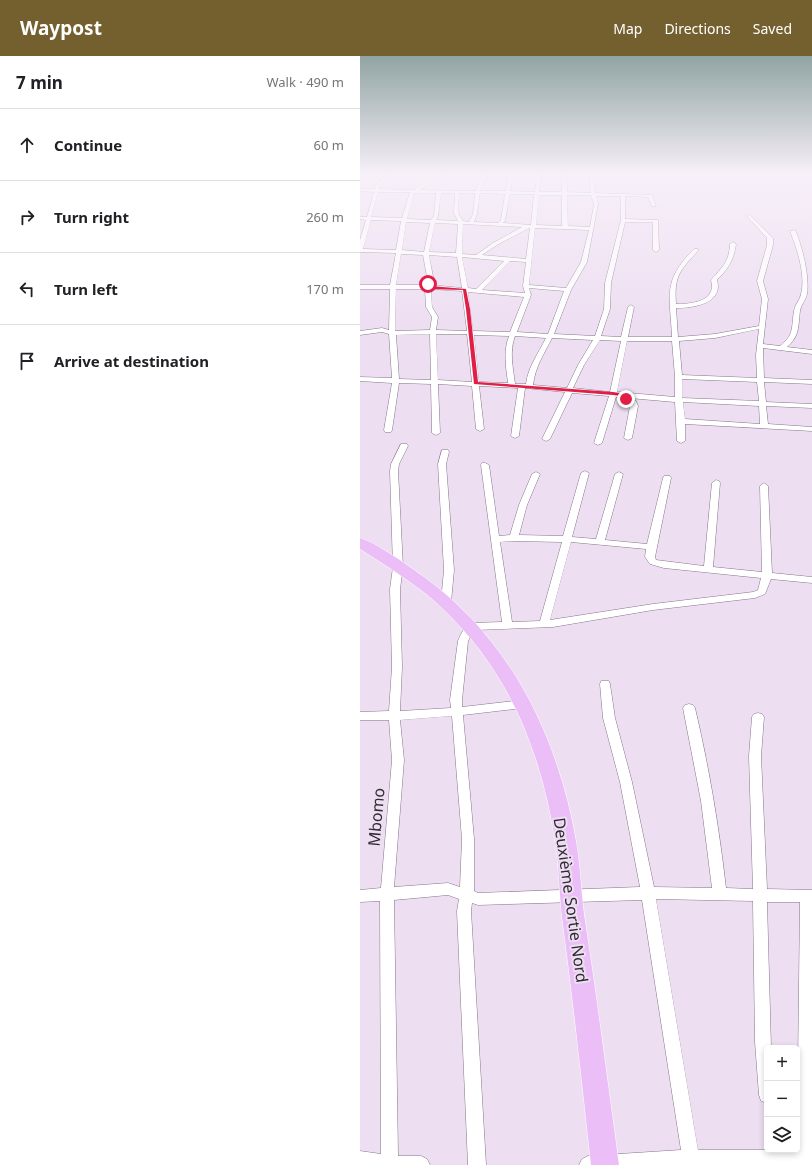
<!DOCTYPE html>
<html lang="en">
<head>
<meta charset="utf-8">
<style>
  :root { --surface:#fff; --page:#f6f6f6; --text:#202124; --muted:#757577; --line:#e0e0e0; --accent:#74602f }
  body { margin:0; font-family:"Noto Sans",sans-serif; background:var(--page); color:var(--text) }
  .controls { position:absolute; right:12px; bottom:12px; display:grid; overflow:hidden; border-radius:6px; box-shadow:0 2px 6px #0003 }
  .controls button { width:36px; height:36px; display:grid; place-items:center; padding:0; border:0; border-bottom:1px solid var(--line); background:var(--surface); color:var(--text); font:20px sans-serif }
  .stop { position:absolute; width:12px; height:12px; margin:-9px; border:3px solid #e11d48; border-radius:50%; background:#fff }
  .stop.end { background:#e11d48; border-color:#fff; box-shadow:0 1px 4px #0008 }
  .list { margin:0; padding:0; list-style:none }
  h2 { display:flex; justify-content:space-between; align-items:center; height:52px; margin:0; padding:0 16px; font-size:17px }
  h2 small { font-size:13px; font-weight:400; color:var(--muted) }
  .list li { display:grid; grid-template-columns:26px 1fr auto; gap:12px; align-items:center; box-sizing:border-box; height:72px; padding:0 16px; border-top:1px solid var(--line) }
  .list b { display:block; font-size:15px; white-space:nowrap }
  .list em { font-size:13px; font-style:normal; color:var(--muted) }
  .icon { flex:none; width:22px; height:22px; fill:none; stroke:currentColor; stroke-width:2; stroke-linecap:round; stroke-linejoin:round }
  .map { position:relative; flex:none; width:452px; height:1109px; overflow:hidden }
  header { display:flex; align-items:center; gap:24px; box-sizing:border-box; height:56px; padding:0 20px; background:var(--accent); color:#fff }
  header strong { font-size:19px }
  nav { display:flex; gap:22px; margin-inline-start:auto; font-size:14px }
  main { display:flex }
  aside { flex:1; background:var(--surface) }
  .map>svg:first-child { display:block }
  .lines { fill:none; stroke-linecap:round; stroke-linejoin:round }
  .street-casing { stroke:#847788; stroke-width:1 }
  .primary-casing { stroke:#fff; stroke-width:1 }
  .street { fill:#fff; fill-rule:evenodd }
  .primary { fill:#ebbef7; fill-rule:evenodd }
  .route { fill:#e11d48 }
  .labels { text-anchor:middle; stroke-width:4; stroke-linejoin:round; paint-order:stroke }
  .near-street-label { font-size:16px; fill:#302a31; stroke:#eddef1 }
</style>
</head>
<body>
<header>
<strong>Waypost</strong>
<nav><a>Map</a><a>Directions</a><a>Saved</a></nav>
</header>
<main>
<aside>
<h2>7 min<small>Walk · 490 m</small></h2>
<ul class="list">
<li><svg class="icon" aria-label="ahead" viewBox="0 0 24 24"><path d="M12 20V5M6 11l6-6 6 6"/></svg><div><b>Continue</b></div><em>60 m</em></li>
<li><svg class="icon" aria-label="right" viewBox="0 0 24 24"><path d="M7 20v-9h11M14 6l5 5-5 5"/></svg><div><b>Turn right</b></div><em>260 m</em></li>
<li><svg class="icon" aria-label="left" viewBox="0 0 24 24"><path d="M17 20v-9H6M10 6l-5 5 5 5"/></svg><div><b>Turn left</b></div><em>170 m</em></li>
<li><svg class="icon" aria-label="arrive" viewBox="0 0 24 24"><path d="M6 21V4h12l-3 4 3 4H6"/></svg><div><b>Arrive at destination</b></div></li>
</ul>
</aside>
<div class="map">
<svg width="452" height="1109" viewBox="0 0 452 1109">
  <rect width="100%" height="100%" fill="#eddef1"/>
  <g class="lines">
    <!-- street casing -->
    <g class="street-casing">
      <g id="street">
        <path d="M 27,119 L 31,119 L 20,129 L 19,133 L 53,134 L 79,119 L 84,119 L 59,134 L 116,135 L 122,119 L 126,119 L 120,135 L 146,135 L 149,119 L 153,119 L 150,135 L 175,136 L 177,119 L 181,119 L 179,136 L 202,136 L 202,119 L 206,119 L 207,136 L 231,137 L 229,119 L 233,119 L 235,137 L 292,139 L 296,150 L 292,150 L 288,141 L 265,140 L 265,163 L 298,164 L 299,194 L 296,196 L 293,194 L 293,166 L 265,166 L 251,227 L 250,253 L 241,280 L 261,281 L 268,251 L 271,249 L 274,251 L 268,281 L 312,281 C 310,239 302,225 334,193 L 338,193 L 338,195 C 319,215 314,221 316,248 C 331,248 357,246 351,224 C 362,211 369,207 370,188 L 373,186 L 376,188 C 374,204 368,213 357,224 C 364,248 332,252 316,252 L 318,281 L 355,278 L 399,270 L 402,243 L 397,225 L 407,189 L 407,182 L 387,160 L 389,158 L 413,182 L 413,189 L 403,225 L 408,243 L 403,288 L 420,290 C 435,278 431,272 434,255 C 435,248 440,244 441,238 C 446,219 437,193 430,175 L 435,174 C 442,189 450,221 447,238 C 446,244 441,248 440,255 C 438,270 440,280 427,291 L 452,294 L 452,298 L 403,292 L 404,322 L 452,324 L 452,328 L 404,326 L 406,346 L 452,348 L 452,352 L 406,350 L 408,368 L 452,371 L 452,375 L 325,368 L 325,385 L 321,387 L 317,385 L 315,346 L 269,342 L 276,345 L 278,350 L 272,382 L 268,384 L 264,382 L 270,350 L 261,341 L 256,341 L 242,387 L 238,389 L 234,387 L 249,340 L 212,337 L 190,383 L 186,385 L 182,383 L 205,336 L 165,332 L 159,380 L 155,382 L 151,380 L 158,332 L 119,330 L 124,373 L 120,375 L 116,373 L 112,330 L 78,328 L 80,377 L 76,379 L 72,377 L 71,328 L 39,327 L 32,374 L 31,376 L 25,376 L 24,374 L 32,327 L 0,325 L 0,321 L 32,322 L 29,278 L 22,276 L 0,279 L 0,275 L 22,272 L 29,274 L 30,233 L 0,233 L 0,229 L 30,229 L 36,197 L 0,196 L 0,184 L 6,164 L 0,163 L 0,161 L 7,161 L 14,136 L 0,135 L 0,133 L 15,133 L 16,128 ZM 18,136 L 50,136 L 42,162 L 11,161 ZM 54,137 L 76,137 L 74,160 L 71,164 L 47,163 ZM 81,137 L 95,137 L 94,157 L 98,165 L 76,164 L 78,160 ZM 99,137 L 115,137 L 113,158 L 109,166 L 103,165 L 98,157 ZM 120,137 L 145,138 L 141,164 L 138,167 L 114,166 L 117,158 ZM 150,138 L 174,138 L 171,169 L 143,167 L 145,164 ZM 179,139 L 202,139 L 202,170 L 176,169 ZM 207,139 L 231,139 L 234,148 L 230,171 L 208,170 ZM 236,140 L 261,140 L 261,164 L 245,227 L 244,253 L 235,280 L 194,278 L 211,234 L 227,206 L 238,148 ZM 11,164 L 41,165 L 36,194 L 3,193 ZM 46,166 L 70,167 L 64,196 L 42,194 ZM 75,167 L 98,168 L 96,197 L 69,196 ZM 103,168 L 162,171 L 133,187 L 116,199 L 102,198 ZM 169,172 L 170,172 L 166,203 L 122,199 L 137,189 ZM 175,172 L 229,174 L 221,206 L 206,232 L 169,229 ZM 41,198 L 63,199 L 67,221 L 65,229 L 36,229 ZM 69,199 L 97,201 L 102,232 L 71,229 L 73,221 ZM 102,201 L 144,205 L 116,233 L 108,232 ZM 150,205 L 166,206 L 163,230 L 165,237 L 122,234 ZM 169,232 L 204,235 L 188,278 L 157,276 L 171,239 ZM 36,233 L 65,233 L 66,251 L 72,261 L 70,274 L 35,275 ZM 71,233 L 102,235 L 107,275 L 76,274 L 78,261 L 72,251 ZM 108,236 L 164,241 L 150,276 L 113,275 ZM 399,273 L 396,299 L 397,322 L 322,319 L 319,285 L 355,282 ZM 70,278 L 71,324 L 39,323 L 36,279 ZM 76,278 L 107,278 L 112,326 L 78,324 ZM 114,279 L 149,280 C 143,296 146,311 148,327 L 119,326 ZM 155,280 L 186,282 C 178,298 168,311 166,328 L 155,328 C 153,311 149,296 155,280 ZM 192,282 L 233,284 L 218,309 L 207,332 L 173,329 C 175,311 184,298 192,282 ZM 240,284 L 261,285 L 250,336 L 213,332 L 224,309 ZM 267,285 L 312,285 L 315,321 L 315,341 L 257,336 ZM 322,323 L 397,326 L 399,345 L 322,342 ZM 323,346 L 399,350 L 400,368 L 325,363 Z"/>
        <path d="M 41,388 L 47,388 L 48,390 L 39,408 L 38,415 L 43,511 L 40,533 L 42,611 L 40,655 L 91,652 L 90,644 L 98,585 C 101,578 104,570 112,567 L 142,566 L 121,409 L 122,407 L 125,407 L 129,409 L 139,480 L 150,479 L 159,449 L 172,418 L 176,416 L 180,418 L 167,449 L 159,479 L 203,480 L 221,417 L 225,415 L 229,417 L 212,481 L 236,483 L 255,418 L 259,416 L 263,418 L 245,484 L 287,488 L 303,422 L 304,420 L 310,420 L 311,422 L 295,501 L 296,504 L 344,510 L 352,427 L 356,424 L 359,425 L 360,427 L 353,511 L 402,516 L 400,430 L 404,427 L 408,430 L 412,517 L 452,521 L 452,527 L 411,523 L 405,538 L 395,542 L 293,554 L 193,571 L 115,574 L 111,579 L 108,585 L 102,644 L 102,651 L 163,644 L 167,645 L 169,648 L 167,651 L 163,652 L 103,659 L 114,783 L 114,835 L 118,837 L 280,831 L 260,726 L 243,662 L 240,628 L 241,625 L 249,625 L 250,628 L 255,662 L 272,726 L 294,831 L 352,832 L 341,745 L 323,652 L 325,649 L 329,648 L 333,649 L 335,652 C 349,711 359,771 366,832 L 393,833 L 389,700 L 392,661 L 394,658 L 398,657 L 402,658 L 404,661 L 401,700 L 407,833 L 452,834 L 452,1109 L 219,1109 L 222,1103 L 228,1100 L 321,1094 L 282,844 L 118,849 L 112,847 L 111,855 L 126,1109 L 108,1109 L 97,855 L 99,843 L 88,839 L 34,844 L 38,1100 L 61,1100 L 67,1103 L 70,1109 L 0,1109 L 0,1095 L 21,1098 L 20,845 L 0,846 L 0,834 L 21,832 L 32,704 L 29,664 L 0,664 L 0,656 L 29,655 L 32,611 L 30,533 L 33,511 L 30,415 L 31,408 ZM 154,485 L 202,486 L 180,565 L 152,566 L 140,486 ZM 211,486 L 286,493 L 285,501 L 290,508 L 304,512 L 401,522 L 398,534 L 393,536 L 293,548 L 190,564 ZM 92,660 L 102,783 L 100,831 L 88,827 L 34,831 L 44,704 L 40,664 ZM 296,843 L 393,845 L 395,986 L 399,1039 L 401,1045 L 407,1047 L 407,992 L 411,992 L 407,846 L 440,846 L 437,1094 L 338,1094 Z"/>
        <path d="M 82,394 L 88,394 L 89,396 L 86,408 L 94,514 L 91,546 L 86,549 L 81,546 L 84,514 L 78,408 Z"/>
      </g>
    </g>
    <!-- primary casing -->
    <g class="primary-casing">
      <path id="primary" d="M 0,482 C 17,487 50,511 64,521 C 151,584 198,682 216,785 C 221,813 221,842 226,871 C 238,950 248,1029 259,1109 L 231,1109 C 222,1026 213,943 202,861 C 199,835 199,809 195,784 C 181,695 149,615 82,552 C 58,529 28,511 0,493 Z"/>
    </g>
    <!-- street -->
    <use href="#street" class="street"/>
    <!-- primary -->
    <use href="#primary" class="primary"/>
  </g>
  <!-- sky -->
  <linearGradient id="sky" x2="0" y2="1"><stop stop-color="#90a4a2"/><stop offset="0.43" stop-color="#f7f0f9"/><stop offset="1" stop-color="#f7f0f9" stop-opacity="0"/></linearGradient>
  <rect width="452" height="274" fill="url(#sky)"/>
  <!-- route -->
  <path class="route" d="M 67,227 L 70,227 L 70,230 L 106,233 L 110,253 L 118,326 L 253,336 L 266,338 L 268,343 L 264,344 L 262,340 L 253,339 L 114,328 L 106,253 L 103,234 L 68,233 L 66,231 Z"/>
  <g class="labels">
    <!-- near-street labels -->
    <g class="near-street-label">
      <text transform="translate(16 761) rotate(-85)" y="6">Mbomo</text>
      <text transform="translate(211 844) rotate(82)" y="6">Deuxième Sortie Nord</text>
    </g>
  </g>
</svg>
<div class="controls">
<button>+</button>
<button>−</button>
<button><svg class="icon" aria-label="layers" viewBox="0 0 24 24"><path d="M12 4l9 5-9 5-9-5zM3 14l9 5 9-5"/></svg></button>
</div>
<div class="stop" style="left:68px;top:228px"></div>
<div class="stop end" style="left:266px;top:343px"></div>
</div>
</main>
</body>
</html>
